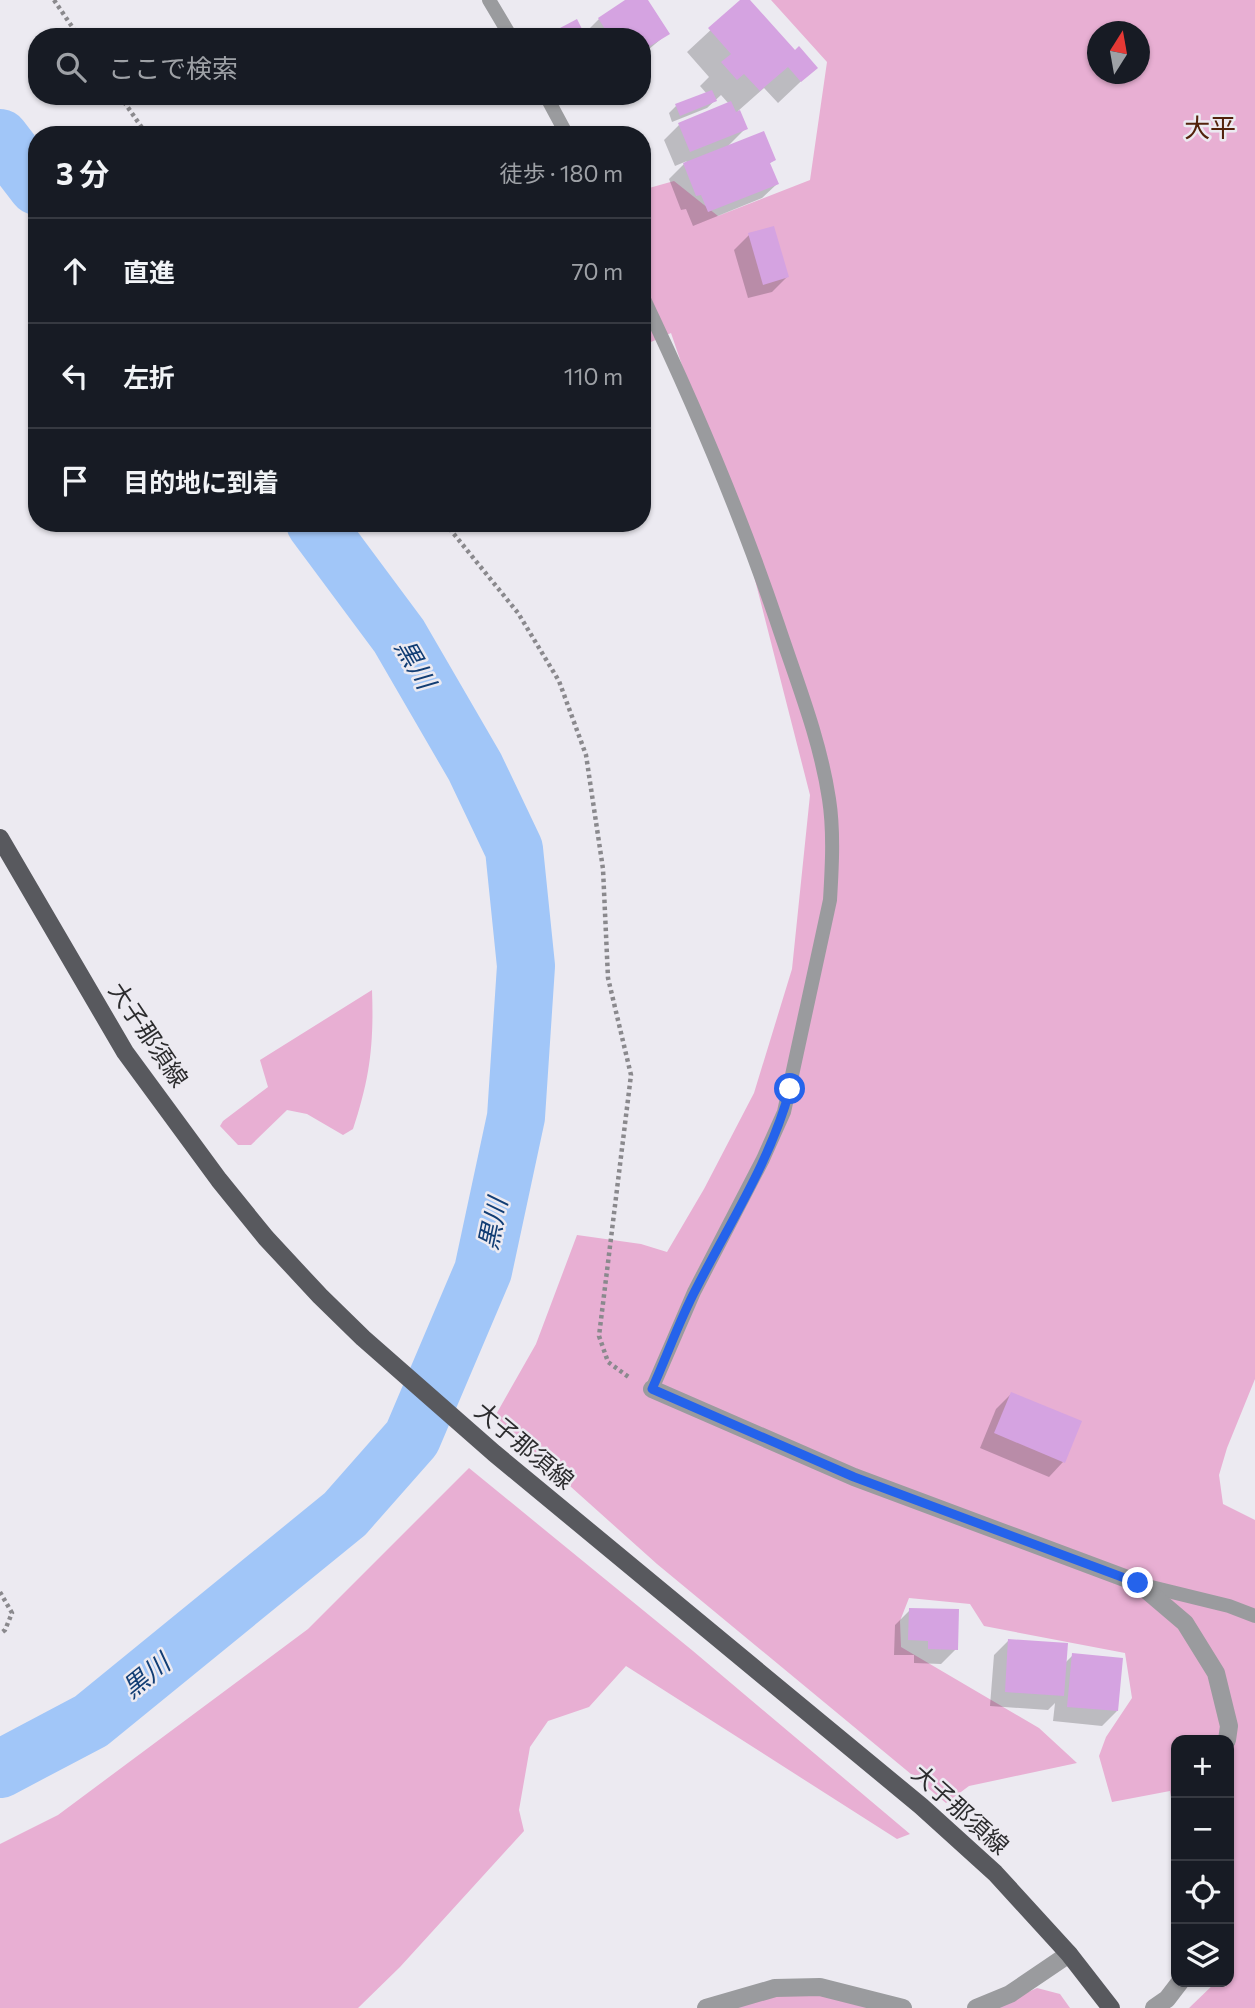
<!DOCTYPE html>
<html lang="ja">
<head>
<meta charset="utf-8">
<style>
  :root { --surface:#171b24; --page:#20242c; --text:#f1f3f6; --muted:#9ea1a6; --line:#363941 }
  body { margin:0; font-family:Commissioner,"Noto Sans JP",sans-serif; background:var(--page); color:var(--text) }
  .controls { position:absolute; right:21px; bottom:21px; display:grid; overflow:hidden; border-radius:14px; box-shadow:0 2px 5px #0004 }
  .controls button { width:63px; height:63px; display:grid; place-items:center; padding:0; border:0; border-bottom:2px solid var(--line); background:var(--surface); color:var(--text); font:35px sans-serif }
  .compass { position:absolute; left:1087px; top:21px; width:63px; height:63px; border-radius:50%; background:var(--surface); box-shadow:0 2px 5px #0004; rotate:11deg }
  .stop { position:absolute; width:21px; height:21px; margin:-16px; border:5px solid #2563eb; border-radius:50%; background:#fff }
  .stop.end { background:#2563eb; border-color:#fff; box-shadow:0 2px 7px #0008 }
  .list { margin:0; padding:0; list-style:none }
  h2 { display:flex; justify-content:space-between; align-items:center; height:91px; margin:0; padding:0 28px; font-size:30px }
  h2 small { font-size:23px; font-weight:400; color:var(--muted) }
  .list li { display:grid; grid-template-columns:46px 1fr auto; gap:21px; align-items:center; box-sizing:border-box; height:105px; padding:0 28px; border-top:2px solid var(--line) }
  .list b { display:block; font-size:26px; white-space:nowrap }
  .list em { font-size:23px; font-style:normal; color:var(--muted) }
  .icon { flex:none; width:38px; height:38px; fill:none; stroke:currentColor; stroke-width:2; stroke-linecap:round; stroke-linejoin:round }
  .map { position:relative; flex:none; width:1255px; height:2008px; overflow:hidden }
  .search { position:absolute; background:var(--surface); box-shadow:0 2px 5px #0004; left:28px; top:28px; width:623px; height:77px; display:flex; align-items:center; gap:18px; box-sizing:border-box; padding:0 24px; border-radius:28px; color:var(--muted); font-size:26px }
  .panel { position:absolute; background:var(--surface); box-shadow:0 2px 5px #0004; left:28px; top:126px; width:623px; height:406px; border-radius:28px }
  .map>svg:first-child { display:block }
  .green { fill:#e8afd3; fill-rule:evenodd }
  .shadow { fill:#0003 }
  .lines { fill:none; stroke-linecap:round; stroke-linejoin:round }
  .river { stroke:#a1c6f8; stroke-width:58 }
  .building { fill:#d5a3e1 }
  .path { stroke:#8a898d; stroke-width:4.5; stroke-dasharray:3.5 3.5; stroke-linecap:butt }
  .lane { stroke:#9a9b9e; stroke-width:14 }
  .street { stroke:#9a9b9e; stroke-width:18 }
  .primary { stroke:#58595e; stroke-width:18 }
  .route { stroke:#2563eb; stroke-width:9 }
  .labels { text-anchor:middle; stroke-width:5; stroke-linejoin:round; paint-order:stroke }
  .street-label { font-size:24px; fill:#2c2c2e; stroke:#eceaf1 }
  .neighbourhood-label { font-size:26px; fill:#52220b; stroke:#eceaf1 }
  .water-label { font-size:26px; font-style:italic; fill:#113d74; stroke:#eceaf1 }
</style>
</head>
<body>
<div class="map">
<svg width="1255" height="2008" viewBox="0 0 1255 2008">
  <rect width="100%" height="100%" fill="#eceaf1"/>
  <!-- green -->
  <g class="green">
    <path d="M 771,0 L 1255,0 L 1255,1379 L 1227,1448 L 1219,1475 L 1223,1504 L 1255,1520 L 1255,2008 L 1189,2008 L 1216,1982 L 1229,1982 L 1229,1740 L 1176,1740 L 1176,1829 L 1170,1791 L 1112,1802 L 1099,1756 L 1106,1737 L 1132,1698 L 1125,1653 L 984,1626 L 970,1604 L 909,1598 L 900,1621 L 901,1647 L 1039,1728 L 1077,1763 L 969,1786 L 946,1803 L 657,1564 L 494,1418 L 536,1344 L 577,1235 L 641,1244 L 667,1252 L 704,1189 L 754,1093 L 792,969 L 810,795 L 754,576 L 671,333 L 642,346 L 642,190 L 674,181 L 718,216 L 810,180 L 827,62 ZM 1098,32 L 1140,32 L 1140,74 L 1098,74 Z"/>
    <path d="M 372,990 C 374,1044 370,1078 353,1129 L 343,1135 L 307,1114 L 287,1110 L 251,1145 L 238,1145 L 220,1126 L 223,1121 L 268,1087 L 260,1060 Z"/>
    <path d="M 469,1468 L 693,1651 L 910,1834 L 897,1839 L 626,1666 L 589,1707 L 548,1721 L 530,1747 L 519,1810 L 524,1831 L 400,1967 L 358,2008 L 0,2008 L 0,1844 L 58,1815 L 308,1629 Z"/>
    <path d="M 1037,1988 L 1060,1994 L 1070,2008 L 993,2008 Z"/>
    <path d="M 774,1994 L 821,1995 L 871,2008 L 727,2008 Z"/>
  </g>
  <!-- shadow -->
  <g class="shadow">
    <path d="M 628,0 L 646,0 L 667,34 L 642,55 L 642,37 L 547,37 L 583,35 L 599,19 Z"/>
    <path d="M 743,0 L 748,0 L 794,52 L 815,68 L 778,103 L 764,88 L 738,111 L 745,129 L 727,147 L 774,160 L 769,164 L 777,184 L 762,198 L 693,226 L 686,209 L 681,210 L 669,179 L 687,161 L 675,166 L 664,140 L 679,125 L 729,104 L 721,95 L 707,108 L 672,122 L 669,113 L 676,106 L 707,94 L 700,86 L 709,77 L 687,52 Z"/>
    <path d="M 476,96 L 499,96 L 479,104 Z"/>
    <path d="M 749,235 L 787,277 L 772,292 L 748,298 L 734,250 Z"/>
    <path d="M 1011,1394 L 1063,1462 L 1049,1477 L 980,1448 L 996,1409 Z"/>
    <path d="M 910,1610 L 956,1649 L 941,1664 L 914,1663 L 914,1655 L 894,1655 L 895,1625 Z"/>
    <path d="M 1009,1640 L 1065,1663 L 1073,1655 L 1117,1711 L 1102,1726 L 1053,1721 L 1055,1703 L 1048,1710 L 990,1706 L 994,1655 Z"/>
  </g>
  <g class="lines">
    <!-- river -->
    <g class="river">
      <path d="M 0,138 L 37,186"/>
      <path d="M 0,1769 L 91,1721 L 345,1514 L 412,1438 L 483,1271 L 516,1117 L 526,966 L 514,849 L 475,767 L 399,636 L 315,523"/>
    </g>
  </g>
  <!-- building -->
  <g class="building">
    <path d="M 625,0 L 648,0 L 670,34 L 642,51 L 642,37 L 610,37 L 598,18 Z"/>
    <path d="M 740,0 L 750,0 L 795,50 L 799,46 L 818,68 L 801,82 L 788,67 L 760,91 L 744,74 L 737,80 L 721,62 L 731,54 L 708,28 Z"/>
    <path d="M 577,19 L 586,37 L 543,37 Z"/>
    <path d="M 712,90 L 717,101 L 680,116 L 675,104 Z"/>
    <path d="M 731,101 L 736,112 L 740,110 L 748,129 L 690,152 L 678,123 Z"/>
    <path d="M 764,131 L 776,160 L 770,163 L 779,184 L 708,212 L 701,195 L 696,196 L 683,163 Z"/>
    <path d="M 774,226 L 789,277 L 763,285 L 748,233 Z"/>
    <path d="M 1011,1392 L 1082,1421 L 1065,1463 L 994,1433 Z"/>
    <path d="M 909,1608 L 959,1609 L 958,1650 L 928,1649 L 928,1641 L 908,1640 Z"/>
    <path d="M 1008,1639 L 1068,1643 L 1064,1696 L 1005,1692 Z"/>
    <path d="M 1072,1653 L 1123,1658 L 1118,1711 L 1067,1707 Z"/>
  </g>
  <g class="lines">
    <!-- path -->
    <g class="path">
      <path d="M 54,0 L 79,37"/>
      <path d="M 120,96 L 147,135"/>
      <path d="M 445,523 L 518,613 L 559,681 L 586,755 L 603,869 L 608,978 L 631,1075 L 599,1336 L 608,1362 L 630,1378"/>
      <path d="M 0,1592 L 12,1613 L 5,1630 L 0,1634"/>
    </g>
    <!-- lane -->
    <g class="lane">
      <path d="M 489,0 L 511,37"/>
      <path d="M 546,96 L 567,135"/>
      <path d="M 642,295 C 693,402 740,512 778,625 C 797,682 820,739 829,799 C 834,831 832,867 830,900 L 784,1112 L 763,1159 L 694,1292 L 652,1389"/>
      <path d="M 1139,1584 L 1229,1606 L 1255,1616"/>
    </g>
    <!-- street -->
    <g class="street">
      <path d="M 652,1389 L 854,1477 L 1138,1583 L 1185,1623 L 1216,1673 L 1229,1726 L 1227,1740"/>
      <path d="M 706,2008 L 775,1988 L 820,1987 L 903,2008"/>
      <path d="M 976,2008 L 1010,1994 L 1069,1954"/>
      <path d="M 1154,2008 L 1167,1999 L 1180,1982"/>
    </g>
    <!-- primary -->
    <path class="primary" d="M 0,838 L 125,1052 L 219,1180 L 266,1238 L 320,1296 L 363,1338 L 494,1453 L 921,1806 L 995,1873 L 1069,1954 L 1111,2008"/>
  </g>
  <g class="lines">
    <!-- route -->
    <path class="route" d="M 790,1089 C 771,1160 729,1224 696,1289 C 679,1321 667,1356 652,1389 L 854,1477 L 1138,1583"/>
  </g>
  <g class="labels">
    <!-- street labels -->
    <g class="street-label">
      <text transform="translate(148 1035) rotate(56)" y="8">大子那須線</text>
      <text transform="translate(524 1446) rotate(40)" y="8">大子那須線</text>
      <text transform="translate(960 1810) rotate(42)" y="8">大子那須線</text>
    </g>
    <!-- neighbourhood labels -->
    <g class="neighbourhood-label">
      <text x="1210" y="137">大平</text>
    </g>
    <!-- water labels -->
    <g class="water-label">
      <text transform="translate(415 664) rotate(60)" y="9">黒川</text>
      <text transform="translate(493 1224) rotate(-78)" y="9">黒川</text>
      <text transform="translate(146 1676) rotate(-39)" y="9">黒川</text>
    </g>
  </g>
</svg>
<div class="controls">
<button>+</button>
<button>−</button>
<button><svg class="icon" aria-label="locate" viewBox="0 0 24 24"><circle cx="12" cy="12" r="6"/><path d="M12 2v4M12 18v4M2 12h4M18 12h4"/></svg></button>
<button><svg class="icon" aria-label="layers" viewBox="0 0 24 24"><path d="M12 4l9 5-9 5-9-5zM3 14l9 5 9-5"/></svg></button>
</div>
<svg class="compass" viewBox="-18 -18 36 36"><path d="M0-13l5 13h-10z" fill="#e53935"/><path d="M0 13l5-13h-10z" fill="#9ea1a6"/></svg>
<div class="stop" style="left:790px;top:1089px"></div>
<div class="stop end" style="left:1138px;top:1583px"></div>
<div class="search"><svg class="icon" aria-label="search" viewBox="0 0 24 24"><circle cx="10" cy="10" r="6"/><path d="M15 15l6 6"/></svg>ここで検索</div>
<section class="panel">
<h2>3 分<small>徒歩 · 180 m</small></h2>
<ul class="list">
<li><svg class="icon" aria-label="ahead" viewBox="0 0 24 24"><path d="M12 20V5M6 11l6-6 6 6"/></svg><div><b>直進</b></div><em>70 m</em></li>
<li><svg class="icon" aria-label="left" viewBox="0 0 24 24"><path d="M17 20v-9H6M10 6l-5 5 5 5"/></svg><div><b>左折</b></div><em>110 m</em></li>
<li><svg class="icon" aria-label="arrive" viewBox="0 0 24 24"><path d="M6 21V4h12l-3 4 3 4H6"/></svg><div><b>目的地に到着</b></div></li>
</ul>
</section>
</div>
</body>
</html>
